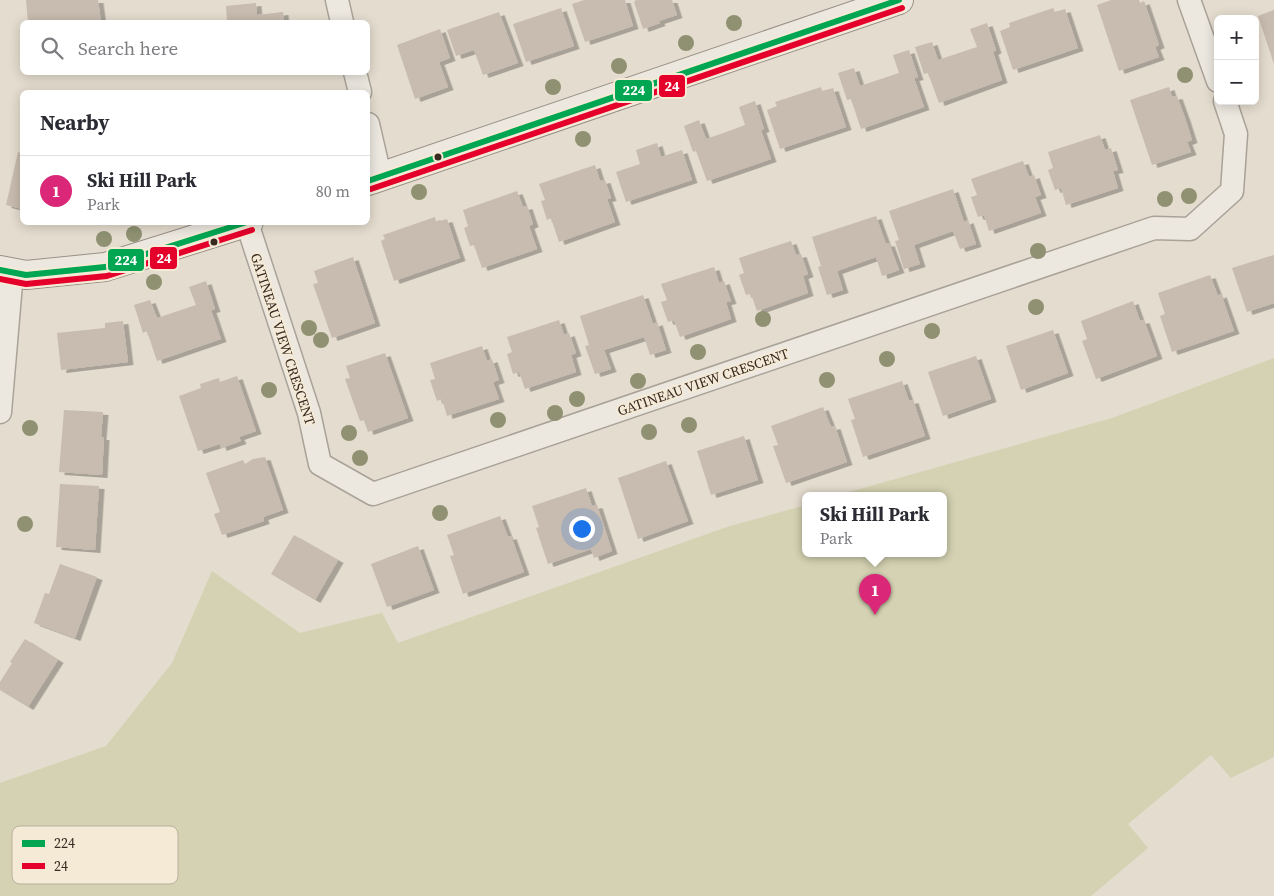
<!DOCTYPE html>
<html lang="en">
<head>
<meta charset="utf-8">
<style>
  :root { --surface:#fff; --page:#f7f7f7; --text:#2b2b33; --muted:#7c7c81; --line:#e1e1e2; --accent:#db2777 }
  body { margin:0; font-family:"Source Serif 4",serif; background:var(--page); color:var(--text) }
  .controls { position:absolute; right:15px; top:15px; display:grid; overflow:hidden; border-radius:8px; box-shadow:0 2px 12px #0003 }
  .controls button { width:45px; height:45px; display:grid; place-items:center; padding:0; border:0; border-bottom:1px solid var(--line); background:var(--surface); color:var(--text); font:25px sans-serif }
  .you { position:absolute; left:581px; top:528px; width:18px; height:18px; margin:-12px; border:4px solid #fff; border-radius:50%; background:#1a73e8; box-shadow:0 0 0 8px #1a73e833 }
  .badge { display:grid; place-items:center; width:32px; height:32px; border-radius:50%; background:var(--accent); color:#fff; font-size:16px; font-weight:700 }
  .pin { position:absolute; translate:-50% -41px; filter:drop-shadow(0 1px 2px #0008) }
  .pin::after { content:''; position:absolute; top:26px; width:18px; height:15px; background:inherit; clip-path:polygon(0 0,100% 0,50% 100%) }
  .popup { position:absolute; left:802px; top:492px; width:145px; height:65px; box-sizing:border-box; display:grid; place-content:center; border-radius:8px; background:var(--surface); filter:drop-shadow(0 1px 4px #0005); font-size:16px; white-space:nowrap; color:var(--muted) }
  .popup b { font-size:19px; color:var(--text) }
  .popup::after { content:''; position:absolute; left:50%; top:100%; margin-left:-10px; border:10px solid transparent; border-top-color:var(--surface) }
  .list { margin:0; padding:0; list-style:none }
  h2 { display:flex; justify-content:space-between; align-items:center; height:65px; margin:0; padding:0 20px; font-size:21px }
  h2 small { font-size:16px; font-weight:400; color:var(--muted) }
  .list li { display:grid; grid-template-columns:32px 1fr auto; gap:15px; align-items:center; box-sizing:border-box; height:70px; padding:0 20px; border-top:1px solid var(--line) }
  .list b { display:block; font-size:19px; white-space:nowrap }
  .list p { margin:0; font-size:16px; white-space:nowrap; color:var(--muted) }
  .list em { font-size:16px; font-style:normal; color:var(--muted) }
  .icon { flex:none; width:28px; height:28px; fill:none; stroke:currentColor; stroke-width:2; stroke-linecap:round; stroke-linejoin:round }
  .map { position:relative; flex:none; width:1274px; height:896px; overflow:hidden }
  .search { position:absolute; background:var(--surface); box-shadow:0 2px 12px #0003; left:20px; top:20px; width:350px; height:55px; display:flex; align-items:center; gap:12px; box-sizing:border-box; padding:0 18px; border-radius:8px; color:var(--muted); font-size:19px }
  .panel { position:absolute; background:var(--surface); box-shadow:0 2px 12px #0003; left:20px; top:90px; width:350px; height:135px; border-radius:8px }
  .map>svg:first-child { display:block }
  .green { fill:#d4d2b2 }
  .building { fill:#c8bbaf; filter:url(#shadow) }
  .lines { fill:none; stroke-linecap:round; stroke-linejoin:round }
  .street-casing { stroke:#a9a298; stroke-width:25 }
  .secondary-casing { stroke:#999187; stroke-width:30 }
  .street { stroke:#ece8e0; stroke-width:22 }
  .secondary { stroke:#ece8e0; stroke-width:28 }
  .bus-1-casing { stroke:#f4ead6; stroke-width:10 }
  .bus-2-casing { stroke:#f4ead6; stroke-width:10 }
  .bus-1 { stroke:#00a651; stroke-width:6 }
  .bus-2 { stroke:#e4002b; stroke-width:6 }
  .tree { fill:#8f9172 }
  .bus-dot { fill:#382a20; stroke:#f4ead6; stroke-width:2 }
  .labels { text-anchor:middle; stroke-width:4; stroke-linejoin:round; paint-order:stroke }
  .street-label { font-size:14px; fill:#382a20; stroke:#f4ead6 }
  .key { fill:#f4ead6; stroke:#bcb09f; stroke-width:1 }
  .key-label { font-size:14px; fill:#382a20 }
  .line-badge { stroke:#f4ead6; stroke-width:2 }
  .badge-label { font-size:14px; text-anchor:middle; font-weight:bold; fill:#fff }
</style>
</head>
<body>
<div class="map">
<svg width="1274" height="896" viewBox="0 0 1274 896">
  <defs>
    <filter id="shadow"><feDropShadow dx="5.5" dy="3" stdDeviation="0" flood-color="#0004"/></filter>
  </defs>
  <rect width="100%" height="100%" fill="#e4dcce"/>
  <!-- green -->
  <path class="green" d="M 1274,358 L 1274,757 L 1231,778 L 1211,755 L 1128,824 L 1148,848 L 1091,896 L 0,896 L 0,783 L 106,746 L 172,663 L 212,571 L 300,633 L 382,613 L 398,643 L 727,527 L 806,505 L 806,554 L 944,554 L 944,496 L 835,496 L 1112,418 Z"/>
  <!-- building -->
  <g class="building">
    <path d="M 26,0 L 98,0 L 101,22 L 28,22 Z"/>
    <path d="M 584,0 L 625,0 L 633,26 L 585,42 L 572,4 Z"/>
    <path d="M 636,0 L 672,0 L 677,15 L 659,21 L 660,23 L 643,29 L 634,2 Z"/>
    <path d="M 1111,0 L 1139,0 L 1140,3 L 1144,1 L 1159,45 L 1155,47 L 1159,57 L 1119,71 L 1097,5 Z"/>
    <path d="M 256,3 L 257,15 L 283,12 L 284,22 L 227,21 L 226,6 Z"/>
    <path d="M 561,8 L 574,46 L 526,62 L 513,24 Z"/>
    <path d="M 1053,8 L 1055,12 L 1065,9 L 1078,48 L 1013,70 L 1000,31 L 1010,27 L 1009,23 Z"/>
    <path d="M 1274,10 L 1274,64 L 1258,16 Z"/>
    <path d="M 499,12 L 518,63 L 483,75 L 474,50 L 456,56 L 447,30 Z"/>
    <path d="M 987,23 L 996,50 L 993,52 L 1002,80 L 939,103 L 928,73 L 924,74 L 915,47 L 932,42 L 938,60 L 977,47 L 970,29 Z"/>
    <path d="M 440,29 L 450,58 L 439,62 L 448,87 L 415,99 L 397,45 Z"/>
    <path d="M 909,50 L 918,77 L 914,78 L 924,107 L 861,129 L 851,99 L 847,100 L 838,73 L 854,68 L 860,86 L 899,73 L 893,55 Z"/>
    <path d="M 821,87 L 822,91 L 833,88 L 846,127 L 780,149 L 767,110 L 777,106 L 775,102 Z"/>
    <path d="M 1169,87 L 1172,97 L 1177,96 L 1185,118 L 1192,140 L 1187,142 L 1191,152 L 1152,165 L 1130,100 Z"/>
    <path d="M 755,101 L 764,129 L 761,130 L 771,159 L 707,181 L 696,151 L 693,152 L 684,126 L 699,120 L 706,139 L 726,132 L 745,125 L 739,107 Z"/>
    <path d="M 1100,135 L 1105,150 L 1111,148 L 1118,170 L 1113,171 L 1118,188 L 1066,205 L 1061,188 L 1055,190 L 1048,170 L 1053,168 L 1048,152 Z"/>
    <path d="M 657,143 L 661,157 L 682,150 L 692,180 L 626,202 L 616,172 L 640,164 L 636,150 Z"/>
    <path d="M 18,152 L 22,153 L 22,209 L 6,205 Z"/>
    <path d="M 1023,161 L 1029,177 L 1034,175 L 1041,195 L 1035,197 L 1041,213 L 989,231 L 984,215 L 978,217 L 971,197 L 977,195 L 971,179 Z"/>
    <path d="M 595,165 L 600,181 L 605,180 L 611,198 L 607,199 L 615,222 L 559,242 L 551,218 L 547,220 L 541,201 L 545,200 L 539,184 Z"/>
    <path d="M 953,189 L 964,222 L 968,220 L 976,244 L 960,249 L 953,231 L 914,245 L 920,264 L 904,269 L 895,241 L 899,240 L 889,211 Z"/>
    <path d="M 517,191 L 523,207 L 527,206 L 533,224 L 529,226 L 537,249 L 482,268 L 474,245 L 470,246 L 464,228 L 468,226 L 463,210 Z"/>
    <path d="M 876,216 L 886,244 L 889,243 L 899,270 L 882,276 L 876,257 L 837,271 L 843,290 L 827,295 L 818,267 L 821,266 L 812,237 Z"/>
    <path d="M 435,217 L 436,222 L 447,219 L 460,258 L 394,281 L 381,241 L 385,239 L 383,235 Z"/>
    <path d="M 791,241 L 796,255 L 801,254 L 808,274 L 803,276 L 808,293 L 757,311 L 751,294 L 746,295 L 739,275 L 744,273 L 739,258 Z"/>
    <path d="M 1274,255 L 1274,303 L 1247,312 L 1232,268 Z"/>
    <path d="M 353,257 L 375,323 L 332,338 L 313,284 L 318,283 L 314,271 Z"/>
    <path d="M 714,267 L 719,283 L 724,281 L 731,301 L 726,302 L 731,319 L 680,337 L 674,320 L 668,322 L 661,302 L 667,300 L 661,284 Z"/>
    <path d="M 1210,275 L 1218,296 L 1221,294 L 1234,331 L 1172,352 L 1160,316 L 1165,314 L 1158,293 Z"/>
    <path d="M 206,281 L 215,309 L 211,310 L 221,339 L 157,361 L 147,331 L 143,333 L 134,305 L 150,300 L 157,318 L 196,305 L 189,287 Z"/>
    <path d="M 643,295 L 653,324 L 657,322 L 666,350 L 650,355 L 644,337 L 626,343 L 604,350 L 611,369 L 595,374 L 585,346 L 589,345 L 580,316 Z"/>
    <path d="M 1133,301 L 1140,321 L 1144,320 L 1157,356 L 1096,379 L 1082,341 L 1087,339 L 1081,321 Z"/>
    <path d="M 559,320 L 564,335 L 569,333 L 576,353 L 571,355 L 576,372 L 525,389 L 519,372 L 513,374 L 507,354 L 512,352 L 507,337 Z"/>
    <path d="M 123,321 L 128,362 L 61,370 L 57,333 L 105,328 L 105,323 Z"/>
    <path d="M 1053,330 L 1068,373 L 1021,390 L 1006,346 Z"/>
    <path d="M 482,346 L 487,361 L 492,359 L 499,380 L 493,382 L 499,399 L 447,416 L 442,399 L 437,401 L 430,380 L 435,379 L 430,363 Z"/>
    <path d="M 385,353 L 408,418 L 368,432 L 364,420 L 360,421 L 345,379 L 350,378 L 346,366 Z"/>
    <path d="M 976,356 L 991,399 L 943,416 L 928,372 Z"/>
    <path d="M 237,376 L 256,431 L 239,437 L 241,441 L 221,448 L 220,444 L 198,451 L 179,396 L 201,388 L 200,384 L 219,378 L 220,382 Z"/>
    <path d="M 902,381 L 909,401 L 913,400 L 925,436 L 863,457 L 851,420 L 855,419 L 848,399 Z"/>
    <path d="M 823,407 L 831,427 L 835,426 L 847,462 L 786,483 L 773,446 L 778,445 L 771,426 Z"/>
    <path d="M 64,410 L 103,412 L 101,437 L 104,437 L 102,475 L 59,472 Z"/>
    <path d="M 744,436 L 758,480 L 711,495 L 697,451 Z"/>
    <path d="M 265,457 L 283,510 L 263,517 L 264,521 L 222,535 L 214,514 L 220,512 L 206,473 L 243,460 L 245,464 L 253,459 Z"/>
    <path d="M 666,461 L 688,521 L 638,539 L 618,478 Z"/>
    <path d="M 60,484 L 99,486 L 95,550 L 56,547 Z"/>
    <path d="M 586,488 L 592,506 L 597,505 L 612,551 L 594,558 L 591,549 L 548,564 L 536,528 L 539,527 L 532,506 Z"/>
    <path d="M 500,516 L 508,537 L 511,536 L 524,572 L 463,594 L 450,556 L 454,555 L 447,535 Z"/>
    <path d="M 294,535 L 338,560 L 315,600 L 271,574 Z"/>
    <path d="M 418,546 L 434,590 L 387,607 L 371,564 Z"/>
    <path d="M 60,564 L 97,577 L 75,638 L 34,623 L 45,593 L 49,594 Z"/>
    <path d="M 25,639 L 58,660 L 28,707 L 0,690 L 0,682 L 12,663 L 10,662 Z"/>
  </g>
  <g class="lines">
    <!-- street casing -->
    <g class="street-casing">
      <g id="street">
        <path d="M 337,0 L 342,22"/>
        <path d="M 1189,0 L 1218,81"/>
        <path d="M 355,72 L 360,92"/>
        <path d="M 368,124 L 380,176"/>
        <path d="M 247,223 L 309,413 L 320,464 L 373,494 L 1154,228 L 1190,229 L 1232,191 L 1236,134 L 1225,101"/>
        <path d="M 0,412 L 12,272"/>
      </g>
    </g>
    <!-- secondary casing -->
    <g class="secondary-casing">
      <g id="secondary">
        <path d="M 368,181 L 899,0"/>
        <path d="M 0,270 L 26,275 L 105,267 L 249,222"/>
      </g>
    </g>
    <!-- street -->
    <use href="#street" class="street"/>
    <!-- secondary -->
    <use href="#secondary" class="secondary"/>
    <!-- bus-1 casing -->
    <g class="bus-1-casing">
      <g id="bus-1">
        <path d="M 368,181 L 899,0"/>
        <path d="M 0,270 L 26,275 L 105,267 L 247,222"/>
      </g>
    </g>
    <!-- bus-2 casing -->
    <g class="bus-2-casing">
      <g id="bus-2">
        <path d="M 371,189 L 902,8"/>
        <path d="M 0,279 L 26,284 L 107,276 L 252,230"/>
      </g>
    </g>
    <!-- bus-1 -->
    <use href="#bus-1" class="bus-1"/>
    <!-- bus-2 -->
    <use href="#bus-2" class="bus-2"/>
  </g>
  <!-- trees -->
  <g class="tree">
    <circle cx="734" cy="23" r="8"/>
    <circle cx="686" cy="43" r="8"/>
    <circle cx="619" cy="66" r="8"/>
    <circle cx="1185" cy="75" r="8"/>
    <circle cx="553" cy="87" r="8"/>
    <circle cx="583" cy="139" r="8"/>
    <circle cx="419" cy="192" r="8"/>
    <circle cx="1189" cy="196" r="8"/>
    <circle cx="1165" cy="199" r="8"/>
    <circle cx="134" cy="234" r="8"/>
    <circle cx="104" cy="239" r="8"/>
    <circle cx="1038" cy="251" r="8"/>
    <circle cx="154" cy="282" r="8"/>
    <circle cx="1036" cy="307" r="8"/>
    <circle cx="763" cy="319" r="8"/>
    <circle cx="309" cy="328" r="8"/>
    <circle cx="932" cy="331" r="8"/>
    <circle cx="321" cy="340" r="8"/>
    <circle cx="698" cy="352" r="8"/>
    <circle cx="887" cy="359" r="8"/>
    <circle cx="827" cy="380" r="8"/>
    <circle cx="638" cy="381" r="8"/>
    <circle cx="269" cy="390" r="8"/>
    <circle cx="577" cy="399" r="8"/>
    <circle cx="555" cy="413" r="8"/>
    <circle cx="498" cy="420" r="8"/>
    <circle cx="689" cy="425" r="8"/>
    <circle cx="30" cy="428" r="8"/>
    <circle cx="649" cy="432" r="8"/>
    <circle cx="349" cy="433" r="8"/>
    <circle cx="360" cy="458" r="8"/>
    <circle cx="440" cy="513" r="8"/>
    <circle cx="25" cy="524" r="8"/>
  </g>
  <!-- markers -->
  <g class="bus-dot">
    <circle cx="438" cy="157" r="4.5"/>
    <circle cx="214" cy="242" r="4.5"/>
  </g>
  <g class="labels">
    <!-- street labels -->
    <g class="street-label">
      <text transform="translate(283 339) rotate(72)" y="5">GATINEAU VIEW CRESCENT</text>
      <text transform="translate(703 382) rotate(-19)" y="5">GATINEAU VIEW CRESCENT</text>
    </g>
  </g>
  <!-- legend -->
  <rect x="12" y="826" width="166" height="58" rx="8" class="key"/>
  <rect x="22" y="840" width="23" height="7" fill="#00a651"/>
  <rect x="22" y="863" width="23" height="6" fill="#e4002b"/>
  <g class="key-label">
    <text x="54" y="848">224</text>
    <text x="54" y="871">24</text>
  </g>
  <g class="line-badge">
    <rect x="658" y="74" width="28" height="24" rx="5" fill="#e4002b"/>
    <rect x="614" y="79" width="39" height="23" rx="5" fill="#00a651"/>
    <rect x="149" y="246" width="29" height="24" rx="5" fill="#e4002b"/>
    <rect x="107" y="248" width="38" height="24" rx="5" fill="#00a651"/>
  </g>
  <g class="badge-label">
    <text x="672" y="91">24</text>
    <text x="634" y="95">224</text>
    <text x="164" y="263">24</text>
    <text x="126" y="265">224</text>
  </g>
</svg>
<div class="controls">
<button>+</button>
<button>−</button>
</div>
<div class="you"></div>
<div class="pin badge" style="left:875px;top:615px">1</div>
<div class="popup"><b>Ski Hill Park</b>Park</div>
<div class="search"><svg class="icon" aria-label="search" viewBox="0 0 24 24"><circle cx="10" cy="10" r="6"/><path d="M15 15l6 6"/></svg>Search here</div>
<section class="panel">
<h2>Nearby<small></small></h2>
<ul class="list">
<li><span class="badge">1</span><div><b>Ski Hill Park</b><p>Park</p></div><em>80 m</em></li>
</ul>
</section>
</div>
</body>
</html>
